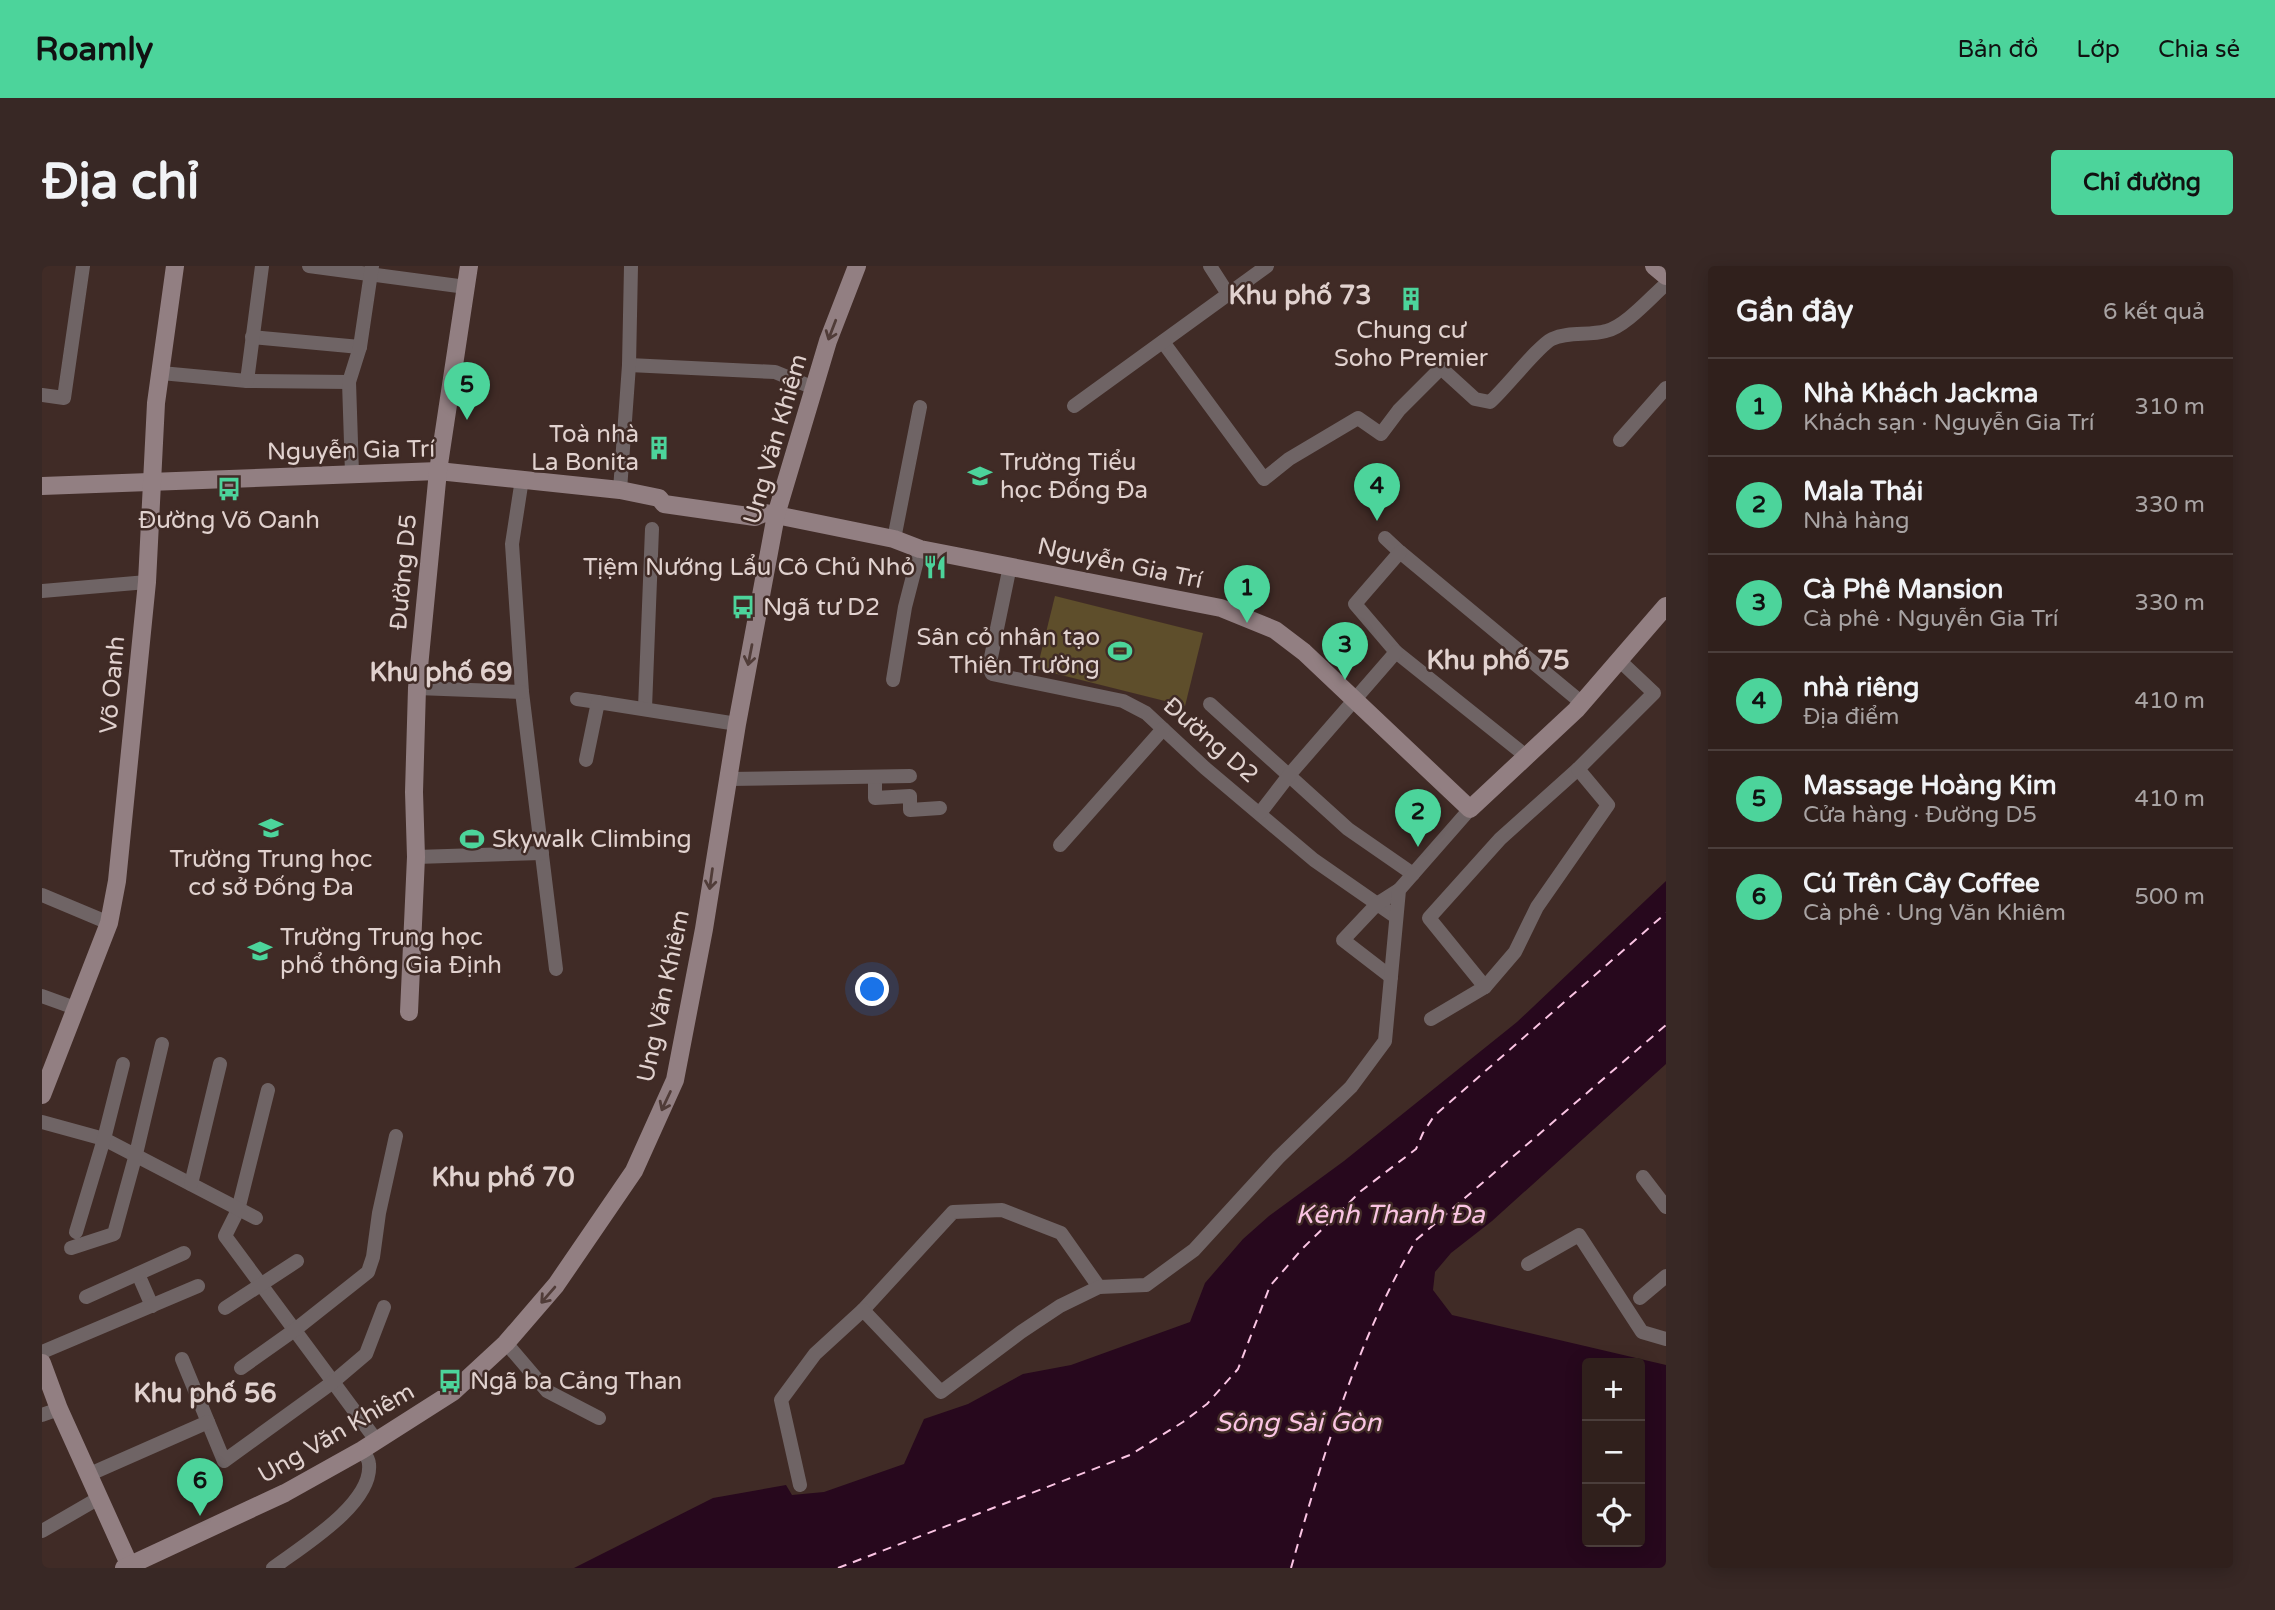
<!DOCTYPE html>
<html lang="vi">
<head>
<meta charset="utf-8">
<style>
  :root { --surface:#30201c; --page:#382825; --text:#f1f3f6; --muted:#a8a3a3; --line:#4b3e3b; --accent:#4cd49b }
  body { margin:0; font-family:"Varela Round",sans-serif; background:var(--page); color:var(--text) }
  .controls { position:absolute; right:21px; bottom:21px; display:grid; overflow:hidden; border-radius:7px; box-shadow:0 4px 18px #0003 }
  .controls button { width:63px; height:63px; display:grid; place-items:center; padding:0; border:0; border-bottom:2px solid var(--line); background:var(--surface); color:var(--text); font:35px sans-serif }
  .you { position:absolute; left:831px; top:724px; width:24px; height:24px; margin:-18px; border:5px solid #fff; border-radius:50%; background:#1a73e8; box-shadow:0 0 0 10px #1a73e833 }
  .badge { display:grid; place-items:center; width:46px; height:46px; border-radius:50%; background:var(--accent); color:#111; font-size:23px; font-weight:700 }
  .pin { position:absolute; translate:-50% -58px; filter:drop-shadow(0 2px 4px #0008) }
  .pin::after { content:''; position:absolute; top:37px; width:24px; height:21px; background:inherit; clip-path:polygon(0 0,100% 0,50% 100%) }
  .list { margin:0; padding:0; list-style:none }
  h2 { display:flex; justify-content:space-between; align-items:center; height:91px; margin:0; padding:0 28px; font-size:30px }
  h2 small { font-size:23px; font-weight:400; color:var(--muted) }
  .list li { display:grid; grid-template-columns:46px 1fr auto; gap:21px; align-items:center; box-sizing:border-box; height:98px; padding:0 28px; border-top:2px solid var(--line) }
  .list b { display:block; font-size:26px; white-space:nowrap }
  .list p { margin:0; font-size:23px; white-space:nowrap; color:var(--muted) }
  .list em { font-size:23px; font-style:normal; color:var(--muted) }
  .icon { flex:none; width:38px; height:38px; fill:none; stroke:currentColor; stroke-width:2; stroke-linecap:round; stroke-linejoin:round }
  .map { position:relative; flex:none; width:1624px; height:1302px; overflow:hidden; border-radius:7px }
  header { display:flex; align-items:center; gap:42px; box-sizing:border-box; height:98px; padding:0 35px; background:var(--accent); color:#111 }
  header strong { font-size:33px }
  nav { display:flex; gap:38px; margin-inline-start:auto; font-size:24px }
  .intro { display:flex; align-items:center; justify-content:space-between; box-sizing:border-box; height:168px; padding:0 42px }
  h1 { margin:0; font-size:49px }
  .button { padding:18px 32px; border-radius:7px; background:var(--accent); color:#111; font-size:24px; font-weight:700 }
  main { display:flex; gap:42px; padding:0 42px }
  aside { flex:1; background:var(--surface); border-radius:7px; box-shadow:0 4px 18px #0003 }
  .map>svg:first-child { display:block }
  .green { fill:#5e4e2b }
  .water { fill:#27081d; fill-rule:evenodd }
  .lines { fill:none; stroke-linecap:round; stroke-linejoin:round }
  .ferry { stroke:#fac4e3; stroke-width:2; stroke-dasharray:9 7; stroke-linecap:butt }
  .street { stroke:#6f6465; stroke-width:14 }
  .secondary { stroke:#927f82; stroke-width:18 }
  .oneway { stroke:#503c38 }
  .labels { text-anchor:middle; stroke-width:5; stroke-linejoin:round; paint-order:stroke }
  .poi-label { font-size:24px; fill:#e1d2cf; stroke:#402b26; text-anchor:start }
  .street-label { font-size:24px; fill:#e1d2cf; stroke:#402b26 }
  .neighbourhood-label { font-size:26px; font-weight:bold; fill:#e1d2cf; stroke:#402b26 }
  .water-label { font-size:26px; font-style:italic; fill:#fac4e3; stroke:#402b26 }
</style>
</head>
<body>
<header>
<strong>Roamly</strong>
<nav><a>Bản đồ</a><a>Lớp</a><a>Chia sẻ</a></nav>
</header>
<div class="intro"><h1>Địa chỉ</h1><a class="button">Chỉ đường</a></div>
<main>
<div class="map">
<svg width="1624" height="1302" viewBox="0 0 1624 1302">
  <rect width="100%" height="100%" fill="#402b26"/>
  <!-- green -->
  <path class="green" d="M 1013,330 L 1161,367 L 1143,440 L 995,403 Z"/>
  <!-- water -->
  <path class="water" d="M 1624,615 L 1624,798 L 1450,955 L 1409,987 L 1393,1006 L 1391,1024 L 1410,1049 L 1624,1099 L 1624,1302 L 532,1302 L 671,1232 L 744,1219 L 750,1229 L 782,1226 L 862,1198 L 882,1153 L 926,1138 L 981,1108 L 1029,1099 L 1148,1056 L 1163,1017 L 1201,973 L 1227,950 L 1302,895 L 1475,756 ZM 1545,1097 L 1598,1097 L 1598,1276 L 1545,1276 Z"/>
  <g class="lines">
    <!-- ferry -->
    <g class="ferry">
      <path d="M 796,1302 L 1088,1189 L 1141,1156 L 1165,1138 L 1196,1103 L 1228,1020 L 1261,982 L 1319,925 L 1374,883 L 1381,867 L 1392,850 L 1624,647"/>
      <path d="M 1249,1302 C 1281,1190 1315,1074 1374,974 L 1624,759"/>
    </g>
    <!-- street -->
    <g class="street">
      <path d="M 267,0 L 424,21"/>
      <path d="M 1168,0 L 1186,28"/>
      <path d="M 210,71 L 318,81"/>
      <path d="M 1121,76 L 1222,213 L 1247,193 L 1316,152 L 1339,168 L 1357,144 L 1399,102 L 1433,133 L 1448,136 C 1463,123 1497,79 1510,73 C 1527,65 1546,70 1564,65 C 1583,61 1609,31 1624,18"/>
      <path d="M 587,99 L 733,106 L 772,122"/>
      <path d="M 119,107 L 205,115 L 307,116"/>
      <path d="M 205,115 L 220,0"/>
      <path d="M 0,129 L 22,132 L 41,0"/>
      <path d="M 1032,140 L 1225,0"/>
      <path d="M 1578,174 L 1624,122"/>
      <path d="M 310,207 L 307,116 L 318,81 L 330,0"/>
      <path d="M 480,213 L 470,278 L 480,426 L 514,703"/>
      <path d="M 578,224 L 587,99 L 589,0"/>
      <path d="M 1343,272 L 1358,286 L 1540,437"/>
      <path d="M 852,273 L 878,141"/>
      <path d="M 1358,286 L 1313,338 L 1354,386 L 1484,490"/>
      <path d="M 968,300 L 947,401 L 950,408 L 1081,435 L 1104,447 L 1163,502 L 1272,594 L 1354,651"/>
      <path d="M 0,325 L 105,316"/>
      <path d="M 851,414 L 863,341 L 878,283"/>
      <path d="M 375,422 L 480,426"/>
      <path d="M 535,433 L 556,436"/>
      <path d="M 1168,438 L 1306,563 L 1371,608"/>
      <path d="M 603,442 L 610,263"/>
      <path d="M 544,494 L 556,436 L 695,458"/>
      <path d="M 833,511 L 833,532 L 868,530 L 868,544 L 898,542"/>
      <path d="M 687,513 L 868,510"/>
      <path d="M 1218,547 L 1248,508 L 1354,386"/>
      <path d="M 1018,579 L 1121,463"/>
      <path d="M 374,591 L 500,587"/>
      <path d="M 0,629 L 67,657"/>
      <path d="M 1349,711 L 1301,674 L 1335,638 L 1357,624"/>
      <path d="M 1443,721 L 1387,652 L 1458,573 L 1536,503"/>
      <path d="M 0,730 L 33,742"/>
      <path d="M 1389,753 L 1443,721 L 1473,686 L 1495,641 L 1566,539 L 1536,503 L 1612,427 L 1577,394"/>
      <path d="M 226,824 L 196,944 L 183,970 L 334,1174"/>
      <path d="M 0,856 L 62,873 L 214,952"/>
      <path d="M 1601,911 L 1624,941"/>
      <path d="M 149,918 L 178,798"/>
      <path d="M 34,966 L 62,873 L 81,798"/>
      <path d="M 29,982 L 72,968 L 94,888 L 120,778"/>
      <path d="M 1486,998 L 1537,969 L 1600,1066 L 1624,1073"/>
      <path d="M 96,1008 L 110,1040"/>
      <path d="M 44,1031 L 142,987"/>
      <path d="M 1598,1032 L 1624,1010"/>
      <path d="M 183,1042 L 255,995"/>
      <path d="M 821,1044 L 911,946 L 960,944 L 1019,967 L 1057,1021"/>
      <path d="M 464,1077 L 505,1125 L 557,1152"/>
      <path d="M 0,1086 L 156,1020"/>
      <path d="M 140,1093 L 182,1195 L 291,1116 L 324,1088 L 342,1041"/>
      <path d="M 199,1102 L 254,1063 L 326,1006 L 331,991 L 337,947 L 354,870"/>
      <path d="M 0,1149 L 17,1143"/>
      <path d="M 48,1208 L 166,1156"/>
      <path d="M 758,1219 L 739,1134 L 773,1088 L 821,1044 L 899,1126 L 979,1066 L 1018,1040 L 1057,1021 L 1104,1019 L 1152,984 L 1236,892 L 1309,821 L 1343,775 L 1357,624 L 1428,543"/>
      <path d="M 0,1265 L 57,1232"/>
      <path d="M 231,1302 C 259,1281 331,1238 327,1198 C 327,1193 323,1188 320,1184"/>
    </g>
    <!-- secondary -->
    <g class="secondary">
      <path d="M 1612,0 L 1624,10"/>
      <path d="M 0,220 L 396,205 L 578,224 L 617,232 L 622,238 L 713,251 L 722,247 L 734,249 L 852,273 L 878,283 L 1179,342 L 1233,364 L 1262,386 L 1428,543 L 1534,444 L 1624,340"/>
      <path d="M 367,746 L 374,591 L 372,526 L 375,422 L 396,205 L 427,0"/>
      <path d="M 0,829 L 67,657 L 75,615 L 105,316 L 114,137 L 133,0"/>
      <path d="M 0,1097 L 17,1143 L 87,1298"/>
      <path d="M 82,1302 L 243,1227 L 320,1184 L 411,1126 L 464,1077 L 514,1019 L 592,905 L 633,814 L 662,663 L 695,458 L 734,249 L 786,75 L 815,0"/>
    </g>
  </g>
  <!-- one-way arrows -->
  <defs><path id="oneway-shaft" d="M-6 0H5M1.5-3L5.5 0L1.5 3" fill="none" stroke-width="1.6" stroke-linecap="round" stroke-linejoin="round" transform="scale(1.75)"/></defs>
  <g class="oneway">
    <use href="#oneway-shaft" transform="translate(790 64) rotate(111)"/>
    <use href="#oneway-shaft" transform="translate(708 389) rotate(101)"/>
    <use href="#oneway-shaft" transform="translate(669 613) rotate(98)"/>
    <use href="#oneway-shaft" transform="translate(624 835) rotate(115)"/>
    <use href="#oneway-shaft" transform="translate(506 1029) rotate(131)"/>
  </g>
  <!-- icons -->
  <defs>
    <g id="building-bare" transform="scale(1.89)"><path d="M-4-6H4V6H1V3H-1V6H-4ZM-2.5-4.3h1.7v1.8h-1.7ZM.8-4.3h1.7v1.8H.8ZM-2.5-1h1.7V.8h-1.7ZM.8-1h1.7V.8H.8Z" fill="#4cd49b" stroke="#402b26" stroke-width="2.5" paint-order="stroke"/></g>
    <g id="school-bare" transform="scale(1.89)"><path d="M0-5L7-2L0 1L-7-2ZM-4 1L0 2.5L4 1V4Q0 6-4 4Z" fill="#4cd49b" stroke="#402b26" stroke-width="2.5" paint-order="stroke"/></g>
    <g id="bus-bare" transform="scale(1.89)"><path d="M-5-6H5V4H4V6H2V4H-2V6H-4V4H-5ZM-3.5-4V0h7V-4ZM-3.5 1.2v1.5H-2V1.2ZM2 1.2v1.5H3.5V1.2Z" fill="#4cd49b" stroke="#402b26" stroke-width="2.5" paint-order="stroke"/></g>
    <g id="restaurant-bare" transform="scale(1.89)"><path d="M-5-6h1v4h1v-4h1v4h1v-4h1v5L-1.5 .5V6h-2V.5L-5-1ZM5-6V6H3V1.5H1.5Q1.5-4 5-6Z" fill="#4cd49b" stroke="#402b26" stroke-width="2.5" paint-order="stroke"/></g>
    <g id="stadium-bare" transform="scale(1.89)"><path d="M0-5a6.5 5 0 1 0 0 10a6.5 5 0 1 0 0-10ZM-3.5-1.8h7v3.6h-7Z" fill="#4cd49b" stroke="#402b26" stroke-width="2.5" paint-order="stroke"/></g>
  </defs>
  <g fill-rule="evenodd">
    <use href="#building-bare" x="1369" y="33"/>
    <use href="#building-bare" x="617" y="182"/>
    <use href="#school-bare" x="938" y="210"/>
    <use href="#bus-bare" x="187" y="223"/>
    <use href="#restaurant-bare" x="893" y="301"/>
    <use href="#bus-bare" x="701" y="341"/>
    <use href="#stadium-bare" x="1078" y="385"/>
    <use href="#school-bare" x="229" y="562"/>
    <use href="#stadium-bare" x="430" y="573"/>
    <use href="#school-bare" x="218" y="685"/>
    <use href="#bus-bare" x="408" y="1115"/>
  </g>
  <g class="labels">
    <!-- poi labels -->
    <g class="poi-label">
      <text x="1369" y="72" text-anchor="middle">Chung cư<tspan x="1369" dy="28">Soho Premier</tspan></text>
      <text x="597" y="176" text-anchor="end">Toà nhà<tspan x="597" dy="28">La Bonita</tspan></text>
      <text x="958" y="204">Trường Tiểu<tspan x="958" dy="28">học Đống Đa</tspan></text>
      <text x="187" y="262" text-anchor="middle">Đường Võ Oanh</text>
      <text x="873" y="309" text-anchor="end">Tịệm Nướng Lẩu Cô Chủ Nhỏ</text>
      <text x="721" y="349">Ngã tư D2</text>
      <text x="1058" y="379" text-anchor="end">Sân cỏ nhân tạo<tspan x="1058" dy="28">Thiên Trường</tspan></text>
      <text x="450" y="581">Skywalk Climbing</text>
      <text x="229" y="601" text-anchor="middle">Trường Trung học<tspan x="229" dy="28">cơ sở Đống Đa</tspan></text>
      <text x="238" y="679">Trường Trung học<tspan x="238" dy="28">phổ thông Gia Định</tspan></text>
      <text x="428" y="1123">Ngã ba Cảng Than</text>
    </g>
    <!-- street labels -->
    <g class="street-label">
      <text transform="translate(733 173) rotate(-74)" y="8">Ung Văn Khiêm</text>
      <text transform="translate(309 184) rotate(-1)" y="8">Nguyễn Gia Trí</text>
      <text transform="translate(1078 297) rotate(12)" y="8">Nguyễn Gia Trí</text>
      <text transform="translate(361 306) rotate(-85)" y="8">Đường D5</text>
      <text transform="translate(70 419) rotate(-85)" y="8">Võ Oanh</text>
      <text transform="translate(1169 474) rotate(41)" y="8">Đường D2</text>
      <text transform="translate(621 730) rotate(-78)" y="8">Ung Văn Khiêm</text>
      <text transform="translate(294 1167) rotate(-30)" y="8">Ung Văn Khiêm</text>
    </g>
    <!-- neighbourhood labels -->
    <g class="neighbourhood-label">
      <text x="1258" y="38">Khu phố 73</text>
      <text x="1456" y="403">Khu phố 75</text>
      <text x="399" y="415">Khu phố 69</text>
      <text x="461" y="920">Khu phố 70</text>
      <text x="163" y="1136">Khu phố 56</text>
    </g>
    <!-- water labels -->
    <g class="water-label">
      <text x="1348" y="957">Kênh Thanh Đa</text>
      <text x="1256" y="1165">Sông Sài Gòn</text>
    </g>
  </g>
</svg>
<div class="controls">
<button>+</button>
<button>−</button>
<button><svg class="icon" aria-label="locate" viewBox="0 0 24 24"><circle cx="12" cy="12" r="6"/><path d="M12 2v4M12 18v4M2 12h4M18 12h4"/></svg></button>
</div>
<div class="you"></div>
<div class="pin badge" style="left:1205px;top:357px">1</div>
<div class="pin badge" style="left:1376px;top:581px">2</div>
<div class="pin badge" style="left:1303px;top:414px">3</div>
<div class="pin badge" style="left:1335px;top:255px">4</div>
<div class="pin badge" style="left:425px;top:154px">5</div>
<div class="pin badge" style="left:158px;top:1250px">6</div>
</div>
<aside>
<h2>Gần đây<small>6 kết quả</small></h2>
<ul class="list">
<li><span class="badge">1</span><div><b>Nhà Khách Jackma</b><p>Khách sạn · Nguyễn Gia Trí</p></div><em>310 m</em></li>
<li><span class="badge">2</span><div><b>Mala Thái</b><p>Nhà hàng</p></div><em>330 m</em></li>
<li><span class="badge">3</span><div><b>Cà Phê Mansion</b><p>Cà phê · Nguyễn Gia Trí</p></div><em>330 m</em></li>
<li><span class="badge">4</span><div><b>nhà riêng</b><p>Địa điểm</p></div><em>410 m</em></li>
<li><span class="badge">5</span><div><b>Massage Hoàng Kim</b><p>Cửa hàng · Đường D5</p></div><em>410 m</em></li>
<li><span class="badge">6</span><div><b>Cú Trên Cây Coffee</b><p>Cà phê · Ung Văn Khiêm</p></div><em>500 m</em></li>
</ul>
</aside>
</main>
</body>
</html>
